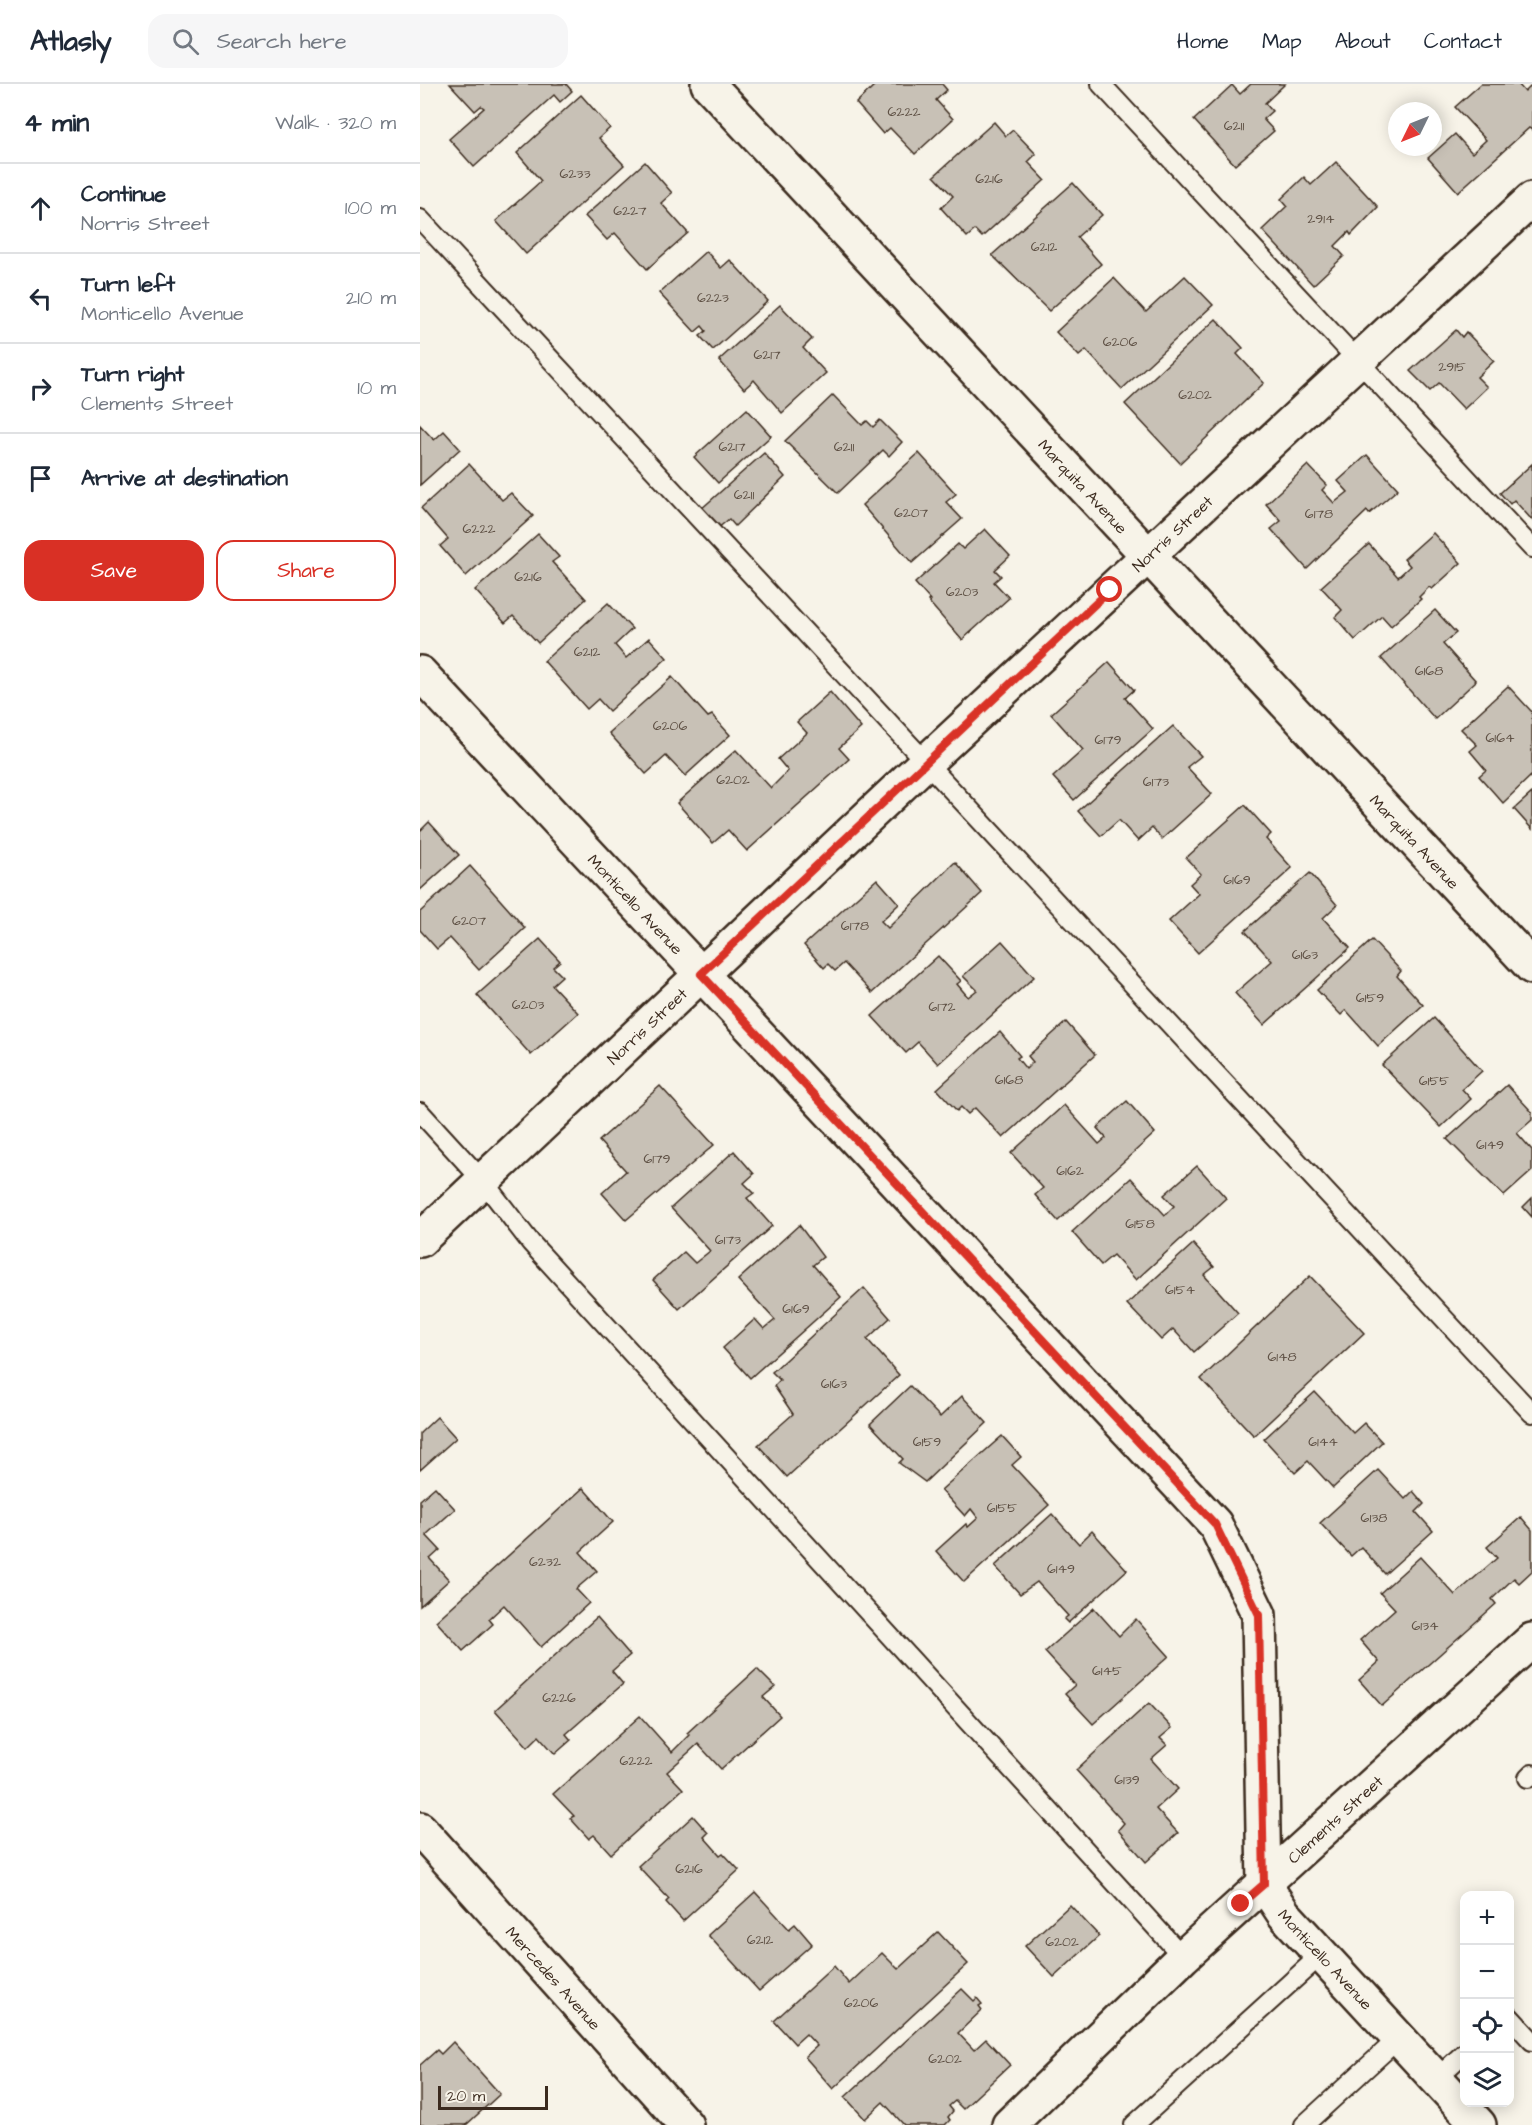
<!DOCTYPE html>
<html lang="en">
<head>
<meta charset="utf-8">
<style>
  :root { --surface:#fff; --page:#f6f6f7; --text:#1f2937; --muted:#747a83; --line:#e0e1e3; --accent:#d93025 }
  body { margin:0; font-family:"Architects Daughter",sans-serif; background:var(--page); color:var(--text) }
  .controls { position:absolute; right:18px; bottom:18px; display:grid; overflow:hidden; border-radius:12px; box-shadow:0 3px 15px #0003 }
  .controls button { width:54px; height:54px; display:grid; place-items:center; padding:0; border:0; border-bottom:2px solid var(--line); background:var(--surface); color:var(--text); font:30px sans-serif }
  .compass { position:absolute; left:968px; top:18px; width:54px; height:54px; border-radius:50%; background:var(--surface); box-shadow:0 3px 15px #0003; rotate:227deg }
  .scale { position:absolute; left:18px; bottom:15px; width:110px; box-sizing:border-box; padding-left:6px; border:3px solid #3b2a1e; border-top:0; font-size:16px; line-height:21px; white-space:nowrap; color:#3b2a1e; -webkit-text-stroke:4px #f7f3e8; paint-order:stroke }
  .stop { position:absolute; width:18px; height:18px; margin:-14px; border:4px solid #d93025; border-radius:50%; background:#fff }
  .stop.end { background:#d93025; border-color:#fff; box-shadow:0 2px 6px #0008 }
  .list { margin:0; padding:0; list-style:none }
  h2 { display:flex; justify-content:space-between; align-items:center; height:78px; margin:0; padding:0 24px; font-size:26px }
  h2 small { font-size:20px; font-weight:400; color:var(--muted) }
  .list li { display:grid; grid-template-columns:39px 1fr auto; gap:18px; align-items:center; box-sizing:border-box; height:90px; padding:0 24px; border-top:2px solid var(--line) }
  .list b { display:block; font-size:22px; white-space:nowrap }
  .list p { margin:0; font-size:20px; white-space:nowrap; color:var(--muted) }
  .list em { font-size:20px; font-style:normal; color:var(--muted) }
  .actions { display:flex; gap:12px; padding:18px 24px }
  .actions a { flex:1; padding:14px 0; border:2px solid var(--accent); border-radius:18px; text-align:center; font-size:21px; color:var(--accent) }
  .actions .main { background:var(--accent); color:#fff }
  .icon { flex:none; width:33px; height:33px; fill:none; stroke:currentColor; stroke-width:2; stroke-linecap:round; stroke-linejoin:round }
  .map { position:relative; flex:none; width:1112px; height:2041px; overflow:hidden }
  header { display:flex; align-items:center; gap:36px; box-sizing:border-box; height:84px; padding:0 30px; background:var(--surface); border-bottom:2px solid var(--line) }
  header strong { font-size:28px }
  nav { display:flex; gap:33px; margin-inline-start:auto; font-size:21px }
  .search { width:420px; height:54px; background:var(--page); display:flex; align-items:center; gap:15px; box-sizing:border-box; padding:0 21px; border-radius:18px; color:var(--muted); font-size:22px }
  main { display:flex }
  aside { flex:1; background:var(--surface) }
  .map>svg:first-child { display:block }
  .building { fill:#c8c1b6; stroke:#3b2a1e; stroke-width:1.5 }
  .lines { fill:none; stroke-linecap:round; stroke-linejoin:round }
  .service-casing { stroke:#3b2a1e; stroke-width:22 }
  .minor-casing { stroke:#3b2a1e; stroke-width:38 }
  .tertiary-casing { stroke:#3b2a1e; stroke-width:38 }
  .service { stroke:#f7f3e8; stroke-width:18 }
  .minor { stroke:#f7f3e8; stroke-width:33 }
  .tertiary { stroke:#f7f3e8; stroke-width:33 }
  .route { stroke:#d93025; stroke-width:8 }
  .labels { text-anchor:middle; stroke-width:4.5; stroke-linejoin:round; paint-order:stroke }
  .number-label { font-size:14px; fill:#5e5044 }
  .street-label { font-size:16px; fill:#3b2a1e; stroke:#f7f3e8 }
</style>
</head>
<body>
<header>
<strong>Atlasly</strong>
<div class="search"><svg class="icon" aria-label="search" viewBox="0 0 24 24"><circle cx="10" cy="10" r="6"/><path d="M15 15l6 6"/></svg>Search here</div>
<nav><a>Home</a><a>Map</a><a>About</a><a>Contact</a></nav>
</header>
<main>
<aside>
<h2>4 min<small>Walk · 320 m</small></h2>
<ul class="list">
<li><svg class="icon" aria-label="ahead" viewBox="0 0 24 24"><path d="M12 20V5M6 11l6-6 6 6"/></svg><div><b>Continue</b><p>Norris Street</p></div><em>100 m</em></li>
<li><svg class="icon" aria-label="left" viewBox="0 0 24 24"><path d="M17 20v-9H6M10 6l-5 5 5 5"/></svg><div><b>Turn left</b><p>Monticello Avenue</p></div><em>210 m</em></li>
<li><svg class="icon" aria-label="right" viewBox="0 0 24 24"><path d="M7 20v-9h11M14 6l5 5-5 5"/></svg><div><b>Turn right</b><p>Clements Street</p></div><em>10 m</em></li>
<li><svg class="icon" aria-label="arrive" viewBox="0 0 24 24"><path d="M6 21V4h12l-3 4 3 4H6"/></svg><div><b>Arrive at destination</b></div></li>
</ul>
<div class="actions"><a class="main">Save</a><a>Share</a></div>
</aside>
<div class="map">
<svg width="1112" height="2041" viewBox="0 0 1112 2041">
  <rect width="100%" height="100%" fill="#f7f3e8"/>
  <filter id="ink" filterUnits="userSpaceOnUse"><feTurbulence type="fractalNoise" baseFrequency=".0167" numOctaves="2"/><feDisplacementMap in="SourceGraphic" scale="12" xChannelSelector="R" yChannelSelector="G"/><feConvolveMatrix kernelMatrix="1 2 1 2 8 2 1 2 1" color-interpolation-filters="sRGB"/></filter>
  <g filter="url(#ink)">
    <!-- building -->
    <g class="building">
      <path d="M 30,0 L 146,0 L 152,7 L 140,18 L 134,11 L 54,83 L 29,55 L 64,24 L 61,22 L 55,27 Z"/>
      <path d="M 456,0 L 522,0 L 527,6 L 516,16 L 533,35 L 495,70 L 470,44 L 463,50 L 436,19 Z"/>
      <path d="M 831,0 L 865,0 L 845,19 L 852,27 L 843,35 L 854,47 L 815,81 L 774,36 L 812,1 L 820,10 Z"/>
      <path d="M 1061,0 L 1098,0 L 1105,8 L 1112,1 L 1112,46 L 1109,44 L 1038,108 L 1008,74 L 1035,50 L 1052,69 L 1066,56 L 1035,23 Z"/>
      <path d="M 161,11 L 190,44 L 179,54 L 204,81 L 106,170 L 76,137 L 121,97 L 97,69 Z"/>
      <path d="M 574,38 L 586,52 L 593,46 L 616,70 L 608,78 L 625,96 L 562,153 L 555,146 L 547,153 L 521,124 L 533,112 L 514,92 Z"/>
      <path d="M 225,78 L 252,109 L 241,119 L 268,149 L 227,185 L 195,149 L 187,156 L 165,132 Z"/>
      <path d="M 916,78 L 958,123 L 931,151 L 929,148 L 915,162 L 924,172 L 893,201 L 842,146 L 867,122 L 861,115 L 884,93 L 891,101 Z"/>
      <path d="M 653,99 L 682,131 L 657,153 L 681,180 L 629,227 L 572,171 Z"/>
      <path d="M 286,167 L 301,184 L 310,176 L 348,217 L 293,266 L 280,252 L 286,247 L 282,242 L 275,248 L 239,209 Z"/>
      <path d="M 765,192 L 793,221 L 702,305 L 666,266 L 659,272 L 636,248 L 694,194 L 726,228 Z"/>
      <path d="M 360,221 L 392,255 L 383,264 L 406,289 L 362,329 L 334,296 L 324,305 L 299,276 Z"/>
      <path d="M 796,235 L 823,264 L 817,270 L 844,299 L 760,379 L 705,320 Z"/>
      <path d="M 1036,246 L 1042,253 L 1046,248 L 1074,277 L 1057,293 L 1067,303 L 1044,325 L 1019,299 L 1010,307 L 990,287 Z"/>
      <path d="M 413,311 L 442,341 L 447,337 L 453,343 L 460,336 L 482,358 L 469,372 L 463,366 L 418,409 L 365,357 Z"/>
      <path d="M 327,325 L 351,352 L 298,399 L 274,373 Z"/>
      <path d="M 0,341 L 14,356 L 24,347 L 40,365 L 0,401 Z"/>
      <path d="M 344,369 L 365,393 L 315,442 L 309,435 L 297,445 L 280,426 Z"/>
      <path d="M 499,369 L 536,410 L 526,418 L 542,435 L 492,479 L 442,421 Z"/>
      <path d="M 947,371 L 978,405 L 949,430 L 947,427 L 887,485 L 851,445 L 861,437 L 846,420 L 888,381 L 907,401 L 902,406 L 914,419 L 928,408 L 918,397 Z"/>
      <path d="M 49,380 L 82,416 L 91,409 L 113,432 L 46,492 L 20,462 L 28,455 L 1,424 Z"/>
      <path d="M 1112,380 L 1112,436 L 1094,416 L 1090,420 L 1080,409 Z"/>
      <path d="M 565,445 L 590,472 L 575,486 L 581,492 L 574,498 L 589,514 L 542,556 L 508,517 L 510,516 L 495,499 L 538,460 L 543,465 Z"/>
      <path d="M 1013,449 L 1041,479 L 1012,505 L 1009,503 L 999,513 L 1001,515 L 971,542 L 962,532 L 935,556 L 915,533 L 922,526 L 901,503 L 949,460 L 978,493 L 990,482 L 984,475 Z"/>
      <path d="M 118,450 L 139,473 L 132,478 L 166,515 L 118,559 L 93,532 L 85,539 L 55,506 Z"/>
      <path d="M 188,519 L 212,545 L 195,561 L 206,574 L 229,554 L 247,574 L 189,627 L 178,615 L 167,625 L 124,577 Z"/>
      <path d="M 1015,526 L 1036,549 L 1023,560 L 1056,597 L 1015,635 L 961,574 Z"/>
      <path d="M 689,578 L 714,606 L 705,614 L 733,645 L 654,716 L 633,693 L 663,666 L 631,630 Z"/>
      <path d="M 252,593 L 288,633 L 292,631 L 310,651 L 265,692 L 246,672 L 226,690 L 189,649 Z"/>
      <path d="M 1088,602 L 1112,628 L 1112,691 L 1083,719 L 1059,692 L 1066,686 L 1050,667 L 1057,661 L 1041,645 Z"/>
      <path d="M 410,608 L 441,644 L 419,664 L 429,675 L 327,767 L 308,746 L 293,759 L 257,719 L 316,666 L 351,704 L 368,687 L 358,675 L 387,649 L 377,638 Z"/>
      <path d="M 753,642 L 781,672 L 767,683 L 792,710 L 742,755 L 732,744 L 718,757 L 699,736 L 681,752 L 658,727 Z"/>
      <path d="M 1112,709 L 1112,745 L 1094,725 Z"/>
      <path d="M 825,721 L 851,750 L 846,755 L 872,784 L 778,869 L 749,837 L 779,810 L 770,800 L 781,790 L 766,774 Z"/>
      <path d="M 9,738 L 39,771 L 0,806 L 0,747 Z"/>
      <path d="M 535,778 L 562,809 L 452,909 L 424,879 L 415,887 L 408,880 L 404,884 L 384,861 L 457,795 L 479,820 L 461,837 L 468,844 Z"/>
      <path d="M 50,782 L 105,844 L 59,886 L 30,854 L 17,865 L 0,846 L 0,828 Z"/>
      <path d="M 890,789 L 917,821 L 903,834 L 930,864 L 844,941 L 815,909 L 852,877 L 825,847 Z"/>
      <path d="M 120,855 L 140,877 L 133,883 L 142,892 L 132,901 L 158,929 L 111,971 L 57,911 Z"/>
      <path d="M 952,856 L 981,887 L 977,892 L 1003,921 L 958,962 L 926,926 L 921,931 L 897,906 Z"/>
      <path d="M 582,857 L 614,893 L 518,980 L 498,958 L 486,969 L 452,932 L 518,872 L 541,897 L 537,900 L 548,913 L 557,906 L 543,892 Z"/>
      <path d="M 1014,934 L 1062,987 L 1042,1005 L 1051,1015 L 1021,1043 L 962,981 Z"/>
      <path d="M 646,938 L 675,971 L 583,1054 L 555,1024 L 548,1030 L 541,1023 L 537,1027 L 517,1005 L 580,948 L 600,972 L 597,974 L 606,985 L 613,978 L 608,972 Z"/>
      <path d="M 1087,1001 L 1112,1028 L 1112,1036 L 1097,1049 L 1112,1066 L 1112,1087 L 1084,1112 L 1027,1055 Z"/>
      <path d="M 240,1002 L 294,1061 L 206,1136 L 182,1109 L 206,1087 L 179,1057 Z"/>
      <path d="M 707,1017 L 735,1049 L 638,1137 L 615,1111 L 623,1104 L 591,1069 L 644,1021 L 679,1060 L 686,1054 L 677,1044 Z"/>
      <path d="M 314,1067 L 334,1090 L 324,1099 L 334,1109 L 327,1114 L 352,1142 L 259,1225 L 233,1196 L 264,1168 L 275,1179 L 290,1167 L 251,1124 Z"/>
      <path d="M 777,1082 L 806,1114 L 716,1196 L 693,1171 L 681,1181 L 652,1148 L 711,1094 L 745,1131 L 754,1122 L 744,1111 Z"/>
      <path d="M 1112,1114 L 1112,1133 L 1103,1123 Z"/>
      <path d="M 379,1141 L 403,1173 L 393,1181 L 421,1213 L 330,1294 L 303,1264 L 335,1235 L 344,1245 L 355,1236 L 318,1196 Z"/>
      <path d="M 773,1160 L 794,1183 L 784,1191 L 818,1229 L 774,1268 L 753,1245 L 741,1256 L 707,1220 Z"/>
      <path d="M 890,1192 L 944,1249 L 834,1352 L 781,1295 Z"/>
      <path d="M 444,1204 L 470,1234 L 447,1255 L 479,1291 L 367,1393 L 338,1361 L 373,1330 L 354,1302 L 360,1296 L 352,1288 Z"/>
      <path d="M 490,1302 L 520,1333 L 542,1312 L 567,1339 L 505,1398 L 479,1379 L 483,1375 L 450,1340 Z"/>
      <path d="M 895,1308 L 933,1349 L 944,1339 L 962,1358 L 913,1404 L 888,1377 L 875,1389 L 844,1355 Z"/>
      <path d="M 17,1333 L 36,1354 L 0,1386 L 0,1349 Z"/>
      <path d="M 582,1352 L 601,1373 L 592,1381 L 629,1421 L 544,1498 L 516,1467 L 546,1440 L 548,1443 L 558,1434 L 551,1425 L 545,1432 L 521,1406 Z"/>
      <path d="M 958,1386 L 985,1415 L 993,1407 L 1004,1420 L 996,1428 L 1013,1447 L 965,1490 L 941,1463 L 931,1472 L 900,1439 Z"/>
      <path d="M 15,1403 L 35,1425 L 6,1451 L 20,1466 L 10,1475 L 29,1496 L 0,1522 L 0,1416 Z"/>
      <path d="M 163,1404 L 193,1438 L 160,1468 L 177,1487 L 156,1505 L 169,1519 L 121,1563 L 84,1521 L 69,1535 L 73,1540 L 43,1567 L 16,1537 Z"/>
      <path d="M 632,1430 L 659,1460 L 672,1447 L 707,1486 L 648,1539 L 644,1535 L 648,1532 L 617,1498 L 600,1510 L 575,1482 Z"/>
      <path d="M 1101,1433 L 1112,1446 L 1112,1487 L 1099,1499 L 1094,1494 L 1072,1515 L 1076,1520 L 962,1622 L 939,1596 L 959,1578 L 940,1556 L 975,1525 L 960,1509 L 1000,1473 L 1035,1511 L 1077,1474 L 1067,1463 Z"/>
      <path d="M 674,1524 L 699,1552 L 716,1535 L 749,1572 L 673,1640 L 645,1610 L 655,1601 L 625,1568 Z"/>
      <path d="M 177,1533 L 210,1571 L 192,1587 L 203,1600 L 146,1650 L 151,1656 L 135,1670 L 119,1652 L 108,1663 L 75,1626 Z"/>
      <path d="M 337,1585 L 355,1603 L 343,1613 L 360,1632 L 301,1685 L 278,1660 L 247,1688 L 263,1705 L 191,1770 L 174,1751 L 169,1755 L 150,1734 L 154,1732 L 133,1710 L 220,1632 L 252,1668 L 269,1651 L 267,1649 Z"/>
      <path d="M 729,1619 L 752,1644 L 740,1654 L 747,1661 L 731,1675 L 758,1705 L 736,1725 L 758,1749 L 726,1778 L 698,1746 L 704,1739 L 656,1686 Z"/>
      <path d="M 273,1732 L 288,1749 L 284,1753 L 300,1771 L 303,1769 L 319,1786 L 263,1837 L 246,1818 L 249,1815 L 218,1782 Z"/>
      <path d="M 335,1808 L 369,1845 L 375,1840 L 392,1860 L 339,1907 L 288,1851 Z"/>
      <path d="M 650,1821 L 679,1852 L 634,1893 L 605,1862 Z"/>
      <path d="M 518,1848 L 548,1880 L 413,2005 L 385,1973 L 397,1962 L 386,1950 L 375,1960 L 354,1937 L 414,1882 L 429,1900 L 462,1869 L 478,1885 Z"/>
      <path d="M 542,1905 L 554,1917 L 557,1914 L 562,1920 L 559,1922 L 562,1926 L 538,1949 L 554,1966 L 566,1955 L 590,1981 L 543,2025 L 535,2017 L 529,2022 L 533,2027 L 528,2033 L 530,2036 L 525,2041 L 484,2041 L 463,2018 L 445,2035 L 425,2013 Z"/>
      <path d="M 33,1958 L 80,2010 L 46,2041 L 0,2041 L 0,1981 L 17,1966 L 21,1970 Z"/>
    </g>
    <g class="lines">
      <!-- service casing -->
      <g class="service-casing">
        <g id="service">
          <path d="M 681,0 L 1112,464"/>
          <path d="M 0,135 L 1112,1329"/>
          <path d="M 0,1028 L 63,1097 L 111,1159 L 763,1873"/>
          <path d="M 1108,1694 L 1112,1690"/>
          <path d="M 1090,1933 L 1112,1957"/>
          <path d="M 1017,1994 L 1044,1969"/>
          <path d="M 714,2041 L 902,1870"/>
          <path d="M 884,2041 L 979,1954"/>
        </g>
      </g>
      <!-- minor casing -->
      <g class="minor-casing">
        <g id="minor">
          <path id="s1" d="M 288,0 L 1112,883"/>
          <path id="s2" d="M 0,1156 L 507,677 L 1112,115"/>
          <path id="s3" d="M 0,1745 L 266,2041"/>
          <path id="s4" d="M 589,2041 L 763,1873 L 1112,1556"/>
        </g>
      </g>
      <!-- tertiary casing -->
      <g class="tertiary-casing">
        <g id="tertiary">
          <path id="s5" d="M 0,589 L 795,1440 L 839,1531 L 844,1800 L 864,1830 L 1059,2041"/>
        </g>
      </g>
      <!-- service -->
      <use href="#service" class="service"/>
      <!-- minor -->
      <use href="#minor" class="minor"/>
      <!-- tertiary -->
      <use href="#tertiary" class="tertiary"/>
    </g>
  </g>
  <g class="lines" filter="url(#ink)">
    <!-- route -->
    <path class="route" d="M 690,506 L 281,890 L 795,1440 L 839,1531 L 844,1800 L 821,1820"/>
  </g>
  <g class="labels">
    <!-- number labels -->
    <g class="number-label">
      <text x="484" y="32">6222</text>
      <text x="814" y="46">6211</text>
      <text x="155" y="94">6233</text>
      <text x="569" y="99">6216</text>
      <text x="210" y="131">6227</text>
      <text x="901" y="139">2914</text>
      <text x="624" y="167">6212</text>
      <text x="293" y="218">6223</text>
      <text x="700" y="262">6206</text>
      <text x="347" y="275">6217</text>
      <text x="1032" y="287">2915</text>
      <text x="775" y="315">6202</text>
      <text x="312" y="367">6217</text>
      <text x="424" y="367">6211</text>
      <text x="324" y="415">6211</text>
      <text x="491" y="433">6207</text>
      <text x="899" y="434">6178</text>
      <text x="59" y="449">6222</text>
      <text x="108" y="497">6216</text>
      <text x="542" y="512">6203</text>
      <text x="167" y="572">6212</text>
      <text x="1009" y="591">6168</text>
      <text x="250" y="646">6206</text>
      <text x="1080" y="658">6164</text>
      <text x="688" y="660">6179</text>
      <text x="313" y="700">6202</text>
      <text x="736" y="702">6173</text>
      <text x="817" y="800">6169</text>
      <text x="49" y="841">6207</text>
      <text x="435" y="846">6178</text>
      <text x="885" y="875">6163</text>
      <text x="950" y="918">6159</text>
      <text x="108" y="925">6203</text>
      <text x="522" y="927">6172</text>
      <text x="589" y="1000">6168</text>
      <text x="1014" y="1001">6155</text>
      <text x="1070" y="1065">6149</text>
      <text x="237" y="1079">6179</text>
      <text x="650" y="1091">6162</text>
      <text x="720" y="1144">6158</text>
      <text x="308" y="1160">6173</text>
      <text x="760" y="1210">6154</text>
      <text x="376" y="1229">6169</text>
      <text x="862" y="1277">6148</text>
      <text x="414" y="1304">6163</text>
      <text x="507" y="1362">6159</text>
      <text x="903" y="1362">6144</text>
      <text x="582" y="1428">6155</text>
      <text x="954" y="1438">6138</text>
      <text x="125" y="1482">6232</text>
      <text x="641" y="1489">6149</text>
      <text x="1005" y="1546">6134</text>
      <text x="687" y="1591">6145</text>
      <text x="139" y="1618">6226</text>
      <text x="216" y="1681">6222</text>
      <text x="707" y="1700">6139</text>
      <text x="269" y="1789">6216</text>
      <text x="340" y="1860">6212</text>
      <text x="642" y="1862">6202</text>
      <text x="441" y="1923">6206</text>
      <text x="525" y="1979">6202</text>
    </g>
    <!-- street labels -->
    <g class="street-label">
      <text dy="6" stroke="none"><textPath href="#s1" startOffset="550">Marquita Avenue</textPath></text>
      <text dy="6" stroke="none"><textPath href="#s2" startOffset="1032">Norris Street</textPath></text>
      <text dy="6" stroke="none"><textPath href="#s1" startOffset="1036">Marquita Avenue</textPath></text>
      <text dy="6" stroke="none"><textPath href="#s5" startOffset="316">Monticello Avenue</textPath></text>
      <text dy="6" stroke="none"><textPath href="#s2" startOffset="312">Norris Street</textPath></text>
      <text dy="6" stroke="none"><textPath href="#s4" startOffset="447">Clements Street</textPath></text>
      <text dy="6" stroke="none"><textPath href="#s5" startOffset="1632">Monticello Avenue</textPath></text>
      <text dy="6" stroke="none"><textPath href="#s3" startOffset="200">Mercedes Avenue</textPath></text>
    </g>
  </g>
</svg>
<div class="controls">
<button>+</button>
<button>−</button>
<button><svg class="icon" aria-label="locate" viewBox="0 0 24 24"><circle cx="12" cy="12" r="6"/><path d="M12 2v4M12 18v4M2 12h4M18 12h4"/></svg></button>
<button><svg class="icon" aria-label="layers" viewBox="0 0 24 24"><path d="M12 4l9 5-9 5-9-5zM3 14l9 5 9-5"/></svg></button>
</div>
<svg class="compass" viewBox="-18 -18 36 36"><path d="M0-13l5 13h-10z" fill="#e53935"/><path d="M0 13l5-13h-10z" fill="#747a83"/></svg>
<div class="scale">20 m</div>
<div class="stop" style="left:690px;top:506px"></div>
<div class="stop end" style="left:821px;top:1820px"></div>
</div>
</main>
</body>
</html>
